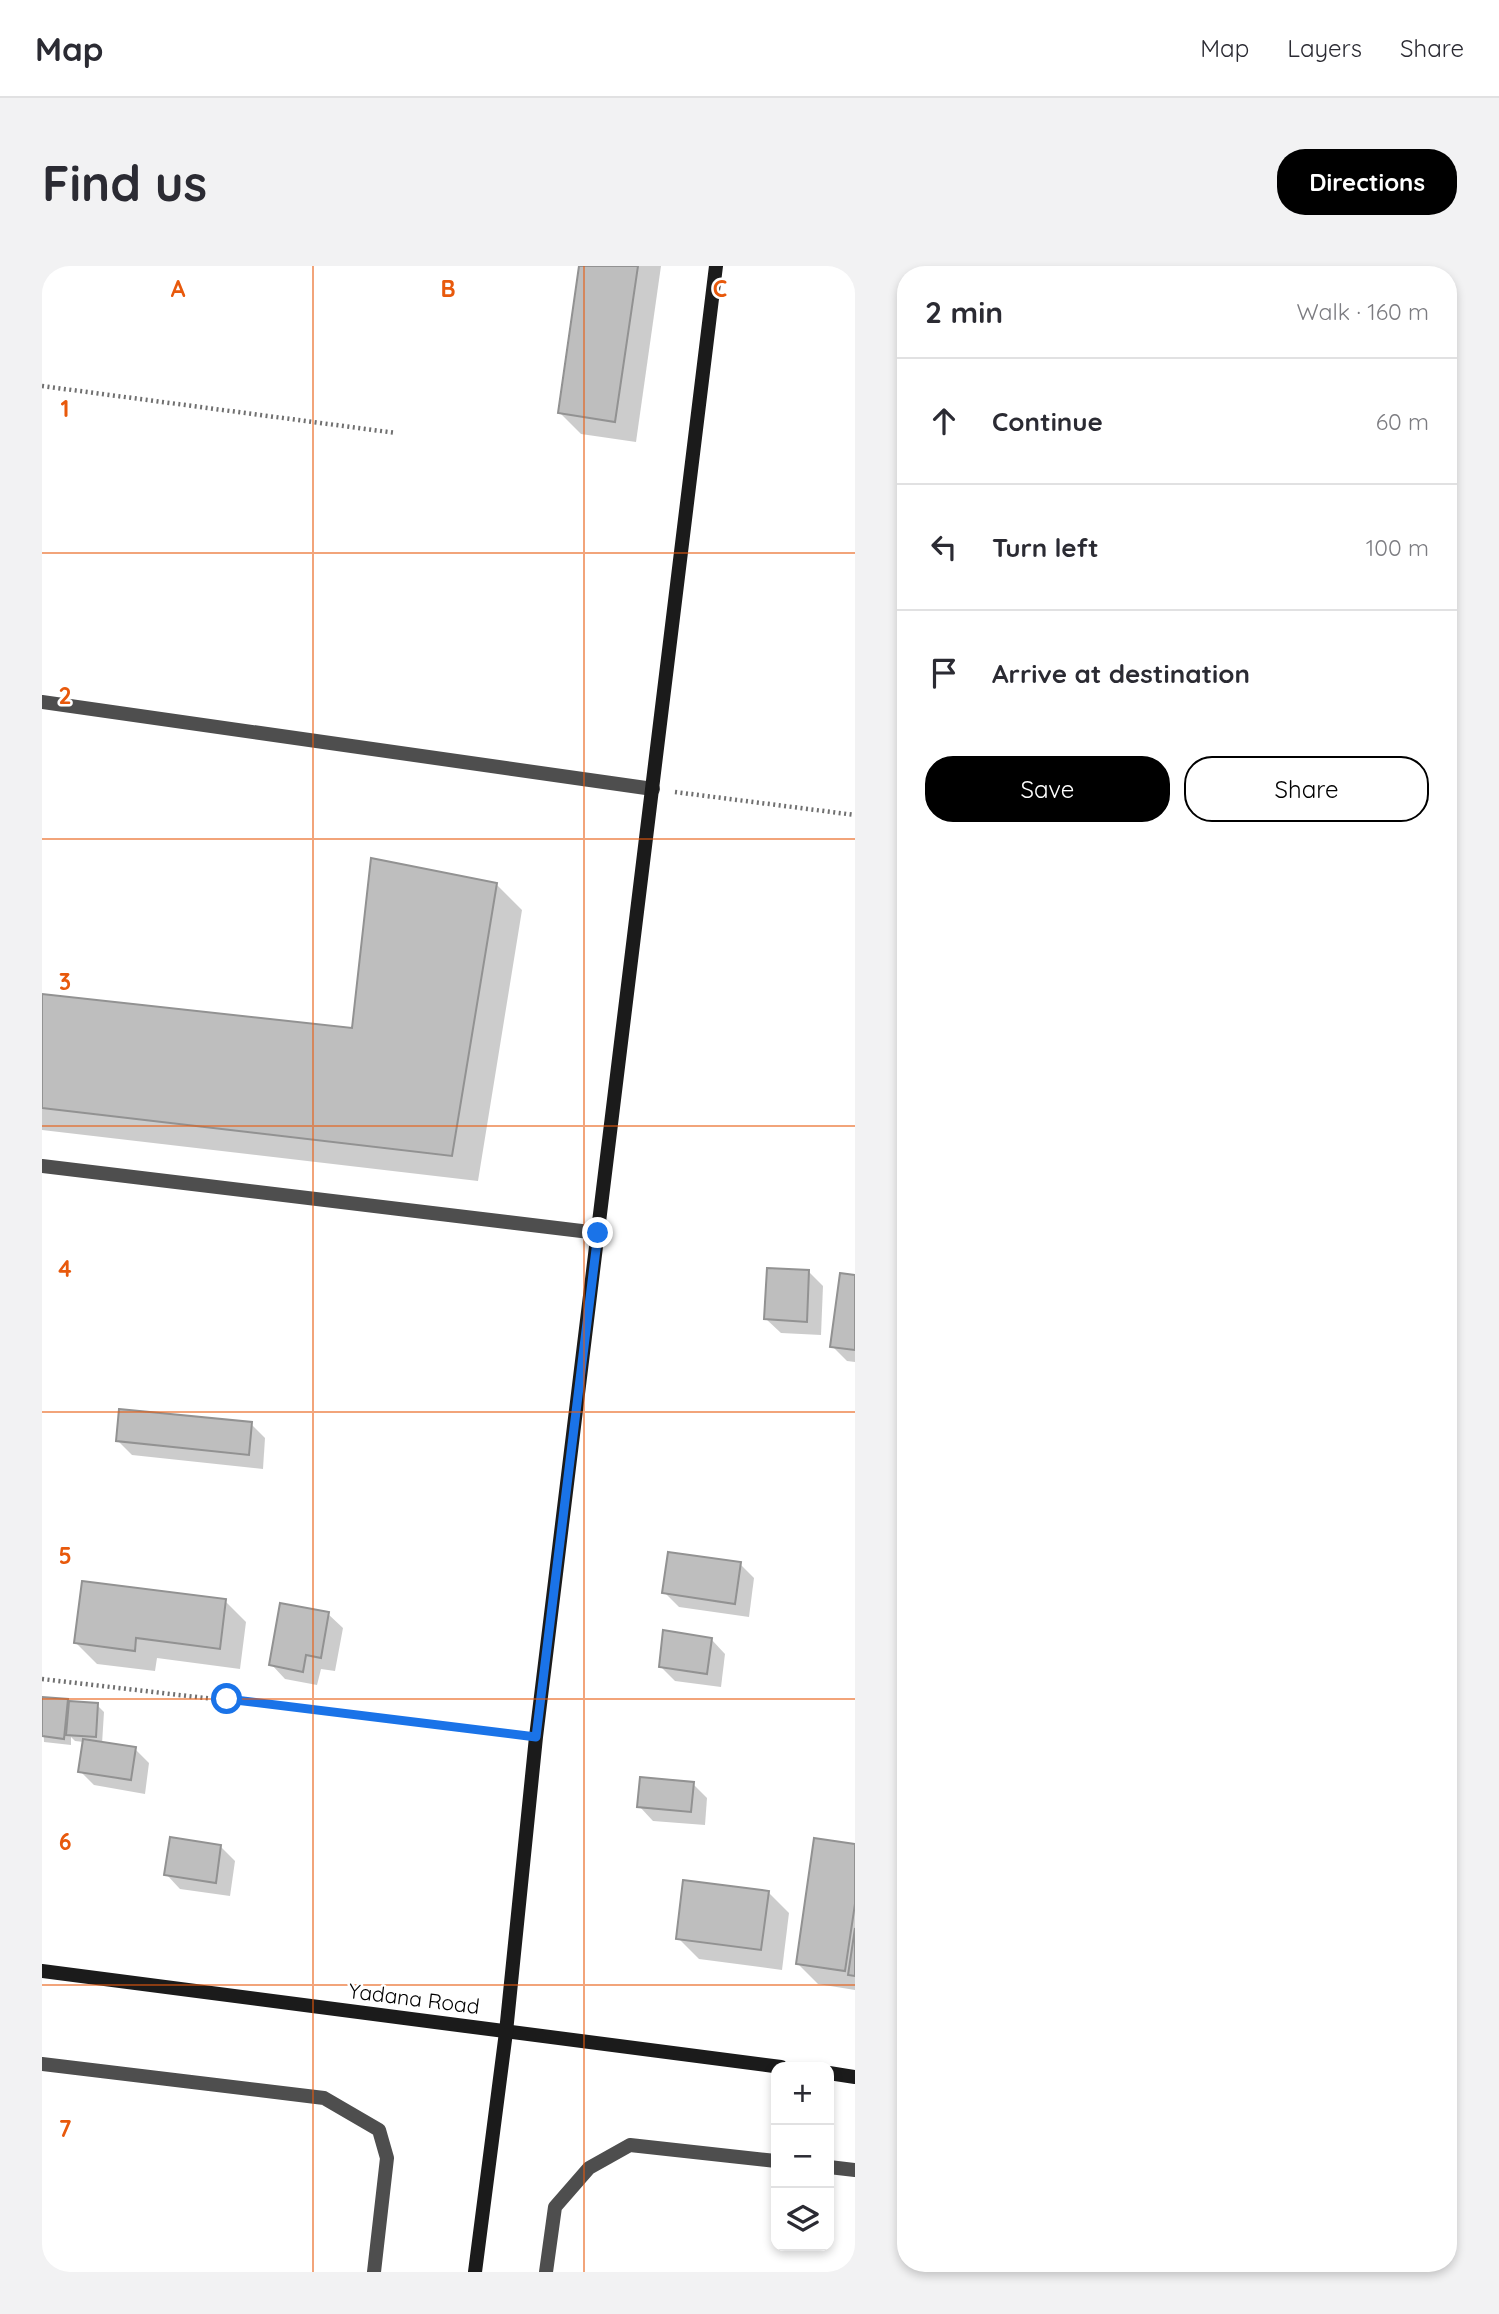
<!DOCTYPE html>
<html lang="en">
<head>
<meta charset="utf-8">
<style>
  :root { --surface:#fff; --page:#f2f2f3; --text:#2b2b33; --muted:#7c7c81; --line:#e1e1e2; --accent:#000 }
  body { margin:0; font-family:Quicksand,sans-serif; background:var(--page); color:var(--text) }
  .controls { position:absolute; right:21px; bottom:21px; display:grid; overflow:hidden; border-radius:14px; box-shadow:0 4px 10px #0003 }
  .controls button { width:63px; height:63px; display:grid; place-items:center; padding:0; border:0; border-bottom:2px solid var(--line); background:var(--surface); color:var(--text); font:35px sans-serif }
  .stop { position:absolute; width:21px; height:21px; margin:-16px; border:5px solid #1a73e8; border-radius:50%; background:#fff }
  .stop.end { background:#1a73e8; border-color:#fff; box-shadow:0 2px 7px #0008 }
  .list { margin:0; padding:0; list-style:none }
  h2 { display:flex; justify-content:space-between; align-items:center; height:91px; margin:0; padding:0 28px; font-size:30px }
  h2 small { font-size:23px; font-weight:400; color:var(--muted) }
  .list li { display:grid; grid-template-columns:46px 1fr auto; gap:21px; align-items:center; box-sizing:border-box; height:126px; padding:0 28px; border-top:2px solid var(--line) }
  .list b { display:block; font-size:26px; white-space:nowrap }
  .list em { font-size:23px; font-style:normal; color:var(--muted) }
  .actions { display:flex; gap:14px; padding:21px 28px }
  .actions a { flex:1; padding:16px 0; border:2px solid var(--accent); border-radius:28px; text-align:center; font-size:24px; color:var(--accent) }
  .actions .main { background:var(--accent); color:#fff }
  .icon { flex:none; width:38px; height:38px; fill:none; stroke:currentColor; stroke-width:2; stroke-linecap:round; stroke-linejoin:round }
  .map { position:relative; flex:none; width:813px; height:2006px; overflow:hidden; border-radius:28px }
  header { display:flex; align-items:center; gap:42px; box-sizing:border-box; height:98px; padding:0 35px; background:var(--surface); border-bottom:2px solid var(--line) }
  header strong { font-size:33px }
  nav { display:flex; gap:38px; margin-inline-start:auto; font-size:24px }
  .intro { display:flex; align-items:center; justify-content:space-between; box-sizing:border-box; height:168px; padding:0 42px }
  h1 { margin:0; font-size:49px }
  .button { padding:18px 32px; border-radius:28px; background:var(--accent); color:#fff; font-size:24px; font-weight:700 }
  main { display:flex; gap:42px; padding:0 42px }
  aside { flex:1; background:var(--surface); border-radius:28px; box-shadow:0 4px 10px #0003 }
  .map>svg:first-child { display:block }
  .shadow { fill:#0003 }
  .building { fill:#bebebe; stroke:#929292; stroke-width:2 }
  .lines { fill:none; stroke-linecap:round; stroke-linejoin:round }
  .path { stroke:#707070; stroke-width:4.5; stroke-dasharray:2 3.5; stroke-linecap:butt }
  .lane { stroke:#4e4e4e; stroke-width:14 }
  .street { stroke:#4e4e4e; stroke-width:14 }
  .secondary { stroke:#1b1b1b; stroke-width:14 }
  .route { stroke:#1a73e8; stroke-width:9 }
  .grid { fill:none; stroke:#e8590c; stroke-width:2; stroke-opacity:0.55 }
  .labels { text-anchor:middle; stroke-width:5; stroke-linejoin:round; paint-order:stroke }
  .street-label { font-size:21px; fill:#000; stroke:#fff }
  .grid-label { font-size:23px; text-anchor:middle; font-weight:bold; fill:#e8590c; stroke:#fff; stroke-width:5; stroke-linejoin:round; paint-order:stroke }
</style>
</head>
<body>
<header>
<strong>Map</strong>
<nav><a>Map</a><a>Layers</a><a>Share</a></nav>
</header>
<div class="intro"><h1>Find us</h1><a class="button">Directions</a></div>
<main>
<div class="map">
<svg width="813" height="2006" viewBox="0 0 813 2006">
  <rect width="100%" height="100%" fill="#fff"/>
  <!-- shadow -->
  <g class="shadow">
    <path d="M 539,0 L 619,0 L 594,176 L 539,168 L 518,147 Z"/>
    <path d="M 454,618 L 480,644 L 436,915 L 0,864 L 0,729 L 311,764 Z"/>
    <path d="M 766,1005 L 781,1020 L 779,1069 L 739,1067 L 724,1053 Z"/>
    <path d="M 813,1011 L 813,1096 L 805,1095 L 790,1080 Z"/>
    <path d="M 209,1158 L 223,1172 L 221,1203 L 90,1189 L 76,1175 Z"/>
    <path d="M 698,1298 L 712,1312 L 707,1351 L 637,1341 L 622,1326 Z"/>
    <path d="M 183,1335 L 204,1356 L 198,1403 L 115,1392 L 113,1405 L 55,1398 L 34,1377 Z"/>
    <path d="M 286,1348 L 301,1362 L 293,1405 L 279,1403 L 275,1419 L 243,1413 L 229,1398 Z"/>
    <path d="M 669,1373 L 683,1388 L 679,1421 L 633,1415 L 618,1400 Z"/>
    <path d="M 0,1432 L 25,1435 L 29,1439 L 55,1439 L 62,1446 L 60,1478 L 93,1483 L 107,1497 L 103,1528 L 52,1519 L 38,1505 L 42,1476 L 33,1475 L 29,1471 L 29,1479 L 2,1476 Z"/>
    <path d="M 651,1518 L 665,1532 L 663,1559 L 611,1555 L 597,1540 Z"/>
    <path d="M 178,1580 L 193,1595 L 188,1630 L 138,1623 L 124,1608 Z"/>
    <path d="M 813,1580 L 813,1724 L 776,1718 L 756,1698 Z"/>
    <path d="M 726,1626 L 747,1647 L 740,1704 L 657,1693 L 636,1672 Z"/>
  </g>
  <!-- building -->
  <g class="building">
    <path d="M 537,0 L 596,0 L 573,156 L 516,147 Z"/>
    <path d="M 329,592 L 455,617 L 410,890 L 0,842 L 0,728 L 310,762 Z"/>
    <path d="M 725,1002 L 767,1004 L 765,1056 L 722,1053 Z"/>
    <path d="M 798,1007 L 813,1009 L 813,1084 L 788,1081 Z"/>
    <path d="M 77,1143 L 210,1156 L 207,1189 L 74,1175 Z"/>
    <path d="M 626,1286 L 699,1296 L 693,1338 L 620,1327 Z"/>
    <path d="M 40,1315 L 184,1333 L 178,1383 L 94,1372 L 93,1385 L 32,1377 Z"/>
    <path d="M 238,1337 L 287,1346 L 279,1392 L 264,1389 L 261,1406 L 227,1399 Z"/>
    <path d="M 621,1364 L 670,1372 L 665,1408 L 617,1401 Z"/>
    <path d="M 0,1431 L 26,1433 L 22,1473 L 0,1470 Z"/>
    <path d="M 27,1435 L 56,1437 L 54,1471 L 24,1469 Z"/>
    <path d="M 41,1473 L 94,1481 L 89,1514 L 36,1506 Z"/>
    <path d="M 598,1511 L 652,1516 L 649,1546 L 595,1541 Z"/>
    <path d="M 128,1571 L 179,1579 L 174,1617 L 122,1609 Z"/>
    <path d="M 772,1572 L 813,1578 L 813,1638 L 803,1705 L 754,1698 Z"/>
    <path d="M 641,1614 L 727,1625 L 719,1684 L 634,1673 Z"/>
    <path d="M 813,1662 L 813,1710 L 806,1709 Z"/>
  </g>
  <g class="lines">
    <!-- path -->
    <g class="path">
      <path d="M 0,120 L 354,167"/>
      <path d="M 633,526 L 813,549"/>
      <path d="M 0,1413 L 472,1468"/>
    </g>
    <!-- lane -->
    <path class="lane" d="M 0,900 L 556,967"/>
    <!-- street -->
    <g class="street">
      <path d="M 0,436 L 611,523"/>
      <path d="M 0,1798 L 282,1832 L 337,1864 L 345,1892 L 332,2006"/>
      <path d="M 787,1901 L 813,1904"/>
      <path d="M 504,2006 L 513,1941 L 547,1902 L 588,1879 L 734,1895"/>
    </g>
    <!-- secondary -->
    <g class="secondary">
      <path d="M 0,1705 L 739,1801"/>
      <path d="M 787,1807 L 813,1811"/>
      <path d="M 433,2006 L 464,1766 L 494,1471 L 674,0"/>
    </g>
  </g>
  <g class="lines">
    <!-- route -->
    <path class="route" d="M 185,1433 L 494,1471 L 556,967"/>
  </g>
  <!-- grid -->
  <path class="grid" d="M 271,0 L 271,2006M 542,0 L 542,2006M 0,287 L 813,287M 0,573 L 813,573M 0,860 L 813,860M 0,1146 L 813,1146M 0,1433 L 813,1433M 0,1719 L 813,1719"/>
  <g class="labels">
    <!-- street labels -->
    <g class="street-label">
      <text transform="translate(372 1733) rotate(7)" y="7">Yadana Road</text>
    </g>
  </g>
  <g class="grid-label">
    <text x="136" y="31">A</text>
    <text x="406" y="31">B</text>
    <text x="678" y="31">C</text>
    <text x="23" y="151">1</text>
    <text x="23" y="438">2</text>
    <text x="23" y="724">3</text>
    <text x="23" y="1011">4</text>
    <text x="23" y="1298">5</text>
    <text x="23" y="1584">6</text>
    <text x="23" y="1871">7</text>
  </g>
</svg>
<div class="controls">
<button>+</button>
<button>−</button>
<button><svg class="icon" aria-label="layers" viewBox="0 0 24 24"><path d="M12 4l9 5-9 5-9-5zM3 14l9 5 9-5"/></svg></button>
</div>
<div class="stop" style="left:185px;top:1433px"></div>
<div class="stop end" style="left:556px;top:967px"></div>
</div>
<aside>
<h2>2 min<small>Walk · 160 m</small></h2>
<ul class="list">
<li><svg class="icon" aria-label="ahead" viewBox="0 0 24 24"><path d="M12 20V5M6 11l6-6 6 6"/></svg><div><b>Continue</b></div><em>60 m</em></li>
<li><svg class="icon" aria-label="left" viewBox="0 0 24 24"><path d="M17 20v-9H6M10 6l-5 5 5 5"/></svg><div><b>Turn left</b></div><em>100 m</em></li>
<li><svg class="icon" aria-label="arrive" viewBox="0 0 24 24"><path d="M6 21V4h12l-3 4 3 4H6"/></svg><div><b>Arrive at destination</b></div></li>
</ul>
<div class="actions"><a class="main">Save</a><a>Share</a></div>
</aside>
</main>
</body>
</html>
